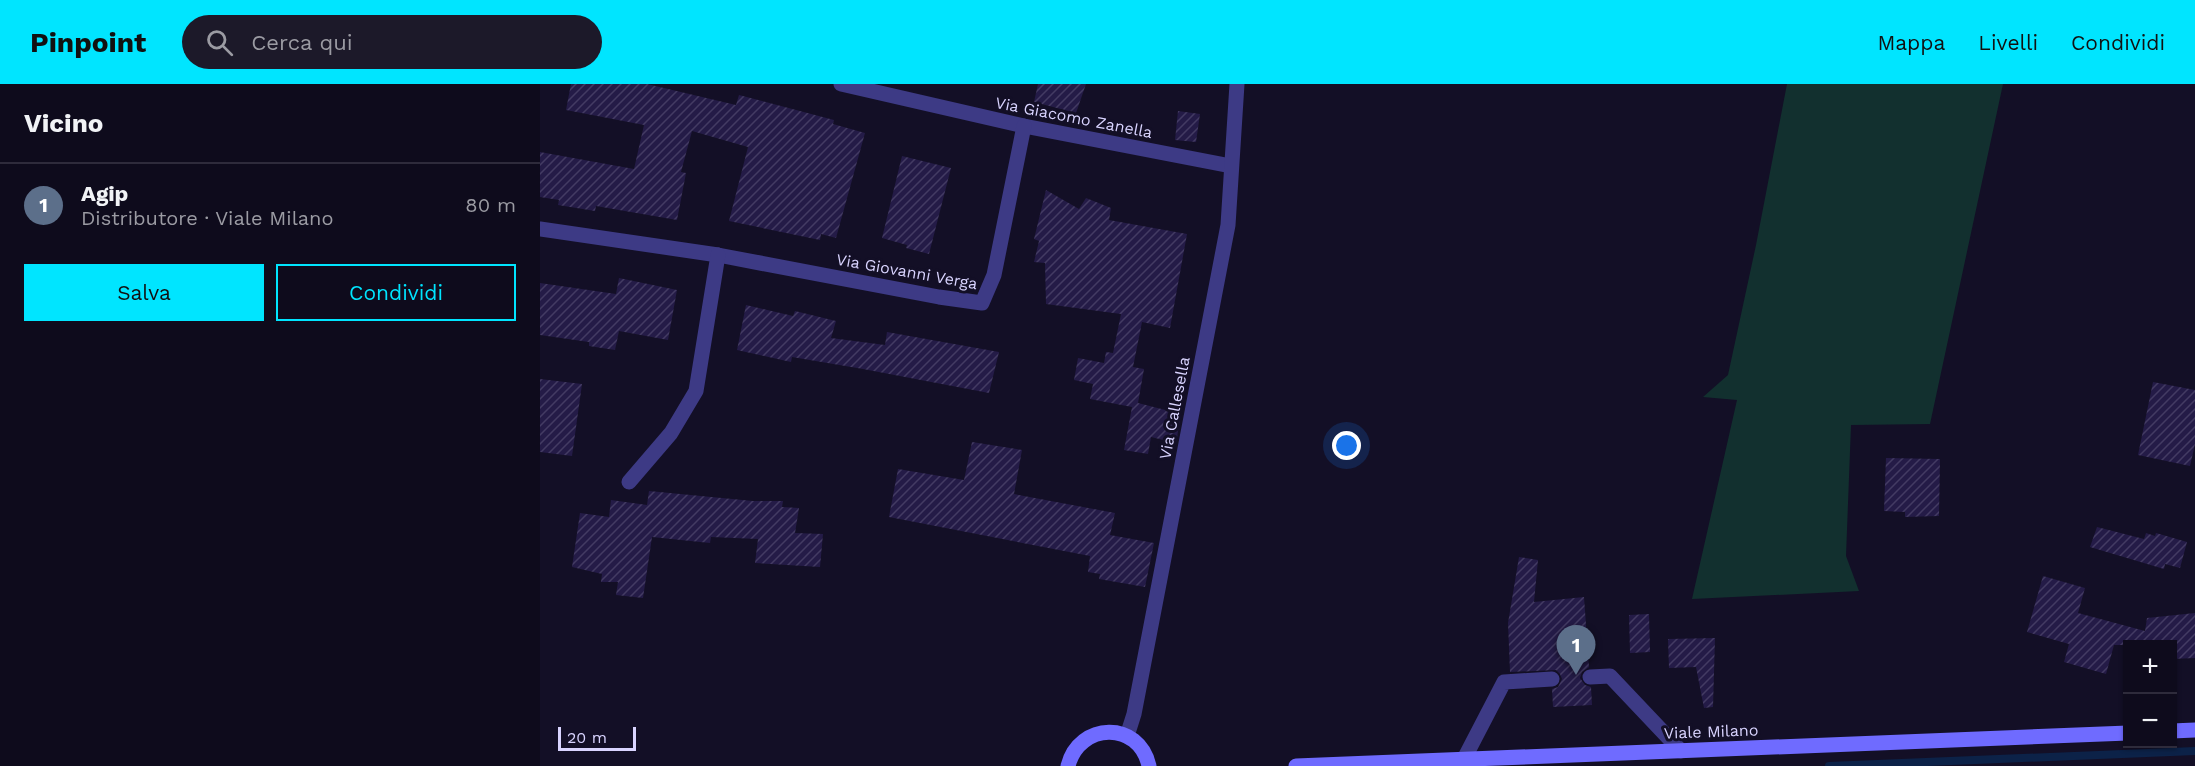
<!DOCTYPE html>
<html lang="it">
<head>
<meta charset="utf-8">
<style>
  :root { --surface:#0e0b1c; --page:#1c1929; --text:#f1f3f6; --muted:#9b9ba3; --line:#2e2b3b; --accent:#00e5ff }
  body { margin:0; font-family:"Work Sans",sans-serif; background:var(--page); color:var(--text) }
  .controls { position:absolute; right:18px; bottom:18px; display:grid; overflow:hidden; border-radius:0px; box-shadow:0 2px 4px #0004 }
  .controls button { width:54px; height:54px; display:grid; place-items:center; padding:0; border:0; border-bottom:2px solid var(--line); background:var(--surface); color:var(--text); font:30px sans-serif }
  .scale { position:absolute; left:18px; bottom:15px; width:78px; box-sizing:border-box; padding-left:6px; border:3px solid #d9d4ff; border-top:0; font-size:16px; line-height:21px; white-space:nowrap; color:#d9d4ff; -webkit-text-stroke:4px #130f26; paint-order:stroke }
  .you { position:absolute; left:807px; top:362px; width:21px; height:21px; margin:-15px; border:4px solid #fff; border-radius:50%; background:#1a73e8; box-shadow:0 0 0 9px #1a73e833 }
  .badge { display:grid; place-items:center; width:39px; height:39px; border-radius:50%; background:var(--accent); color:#fff; font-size:20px; font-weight:700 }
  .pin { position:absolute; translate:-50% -50px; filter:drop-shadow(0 2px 3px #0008) }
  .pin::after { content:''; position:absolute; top:32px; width:21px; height:18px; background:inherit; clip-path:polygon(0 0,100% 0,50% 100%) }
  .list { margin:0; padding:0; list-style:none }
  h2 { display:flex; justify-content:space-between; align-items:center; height:78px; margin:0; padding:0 24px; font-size:26px }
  h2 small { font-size:20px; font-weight:400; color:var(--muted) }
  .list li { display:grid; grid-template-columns:39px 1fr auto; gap:18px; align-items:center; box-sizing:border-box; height:84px; padding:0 24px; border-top:2px solid var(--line) }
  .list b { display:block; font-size:22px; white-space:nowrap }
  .list p { margin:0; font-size:20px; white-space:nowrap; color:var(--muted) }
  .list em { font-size:20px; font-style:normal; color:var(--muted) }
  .actions { display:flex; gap:12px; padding:18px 24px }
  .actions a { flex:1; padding:14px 0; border:2px solid var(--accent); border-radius:0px; text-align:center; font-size:21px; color:var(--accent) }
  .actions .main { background:var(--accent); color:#111 }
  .icon { flex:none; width:33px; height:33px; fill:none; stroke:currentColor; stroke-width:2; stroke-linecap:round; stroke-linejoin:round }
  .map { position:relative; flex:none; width:1655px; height:682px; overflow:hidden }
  header { display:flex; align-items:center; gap:36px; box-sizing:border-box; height:84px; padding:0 30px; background:var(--accent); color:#111 }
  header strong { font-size:28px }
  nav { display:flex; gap:33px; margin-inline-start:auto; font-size:21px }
  .search { width:420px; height:54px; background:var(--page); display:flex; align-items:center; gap:15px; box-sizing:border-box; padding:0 21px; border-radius:33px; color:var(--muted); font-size:22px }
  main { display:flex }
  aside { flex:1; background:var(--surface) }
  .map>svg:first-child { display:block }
  .grass { fill:#12302f }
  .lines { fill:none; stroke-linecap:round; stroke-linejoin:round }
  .stream { stroke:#0c2248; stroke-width:8 }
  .building { fill:url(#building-hatch) }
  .service { stroke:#3d3a85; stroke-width:15 }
  .minor { stroke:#3d3a85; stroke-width:15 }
  .secondary { stroke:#6f6bff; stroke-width:15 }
  .labels { text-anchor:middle; stroke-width:6; stroke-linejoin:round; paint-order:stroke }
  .street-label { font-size:16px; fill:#d9d4ff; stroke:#130f26 }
</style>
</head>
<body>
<header>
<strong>Pinpoint</strong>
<div class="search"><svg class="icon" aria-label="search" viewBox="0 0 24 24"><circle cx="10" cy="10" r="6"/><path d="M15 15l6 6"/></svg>Cerca qui</div>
<nav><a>Mappa</a><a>Livelli</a><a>Condividi</a></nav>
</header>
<main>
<aside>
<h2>Vicino<small></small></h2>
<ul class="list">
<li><span class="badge" style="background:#5c6f8a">1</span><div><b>Agip</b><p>Distributore · Viale Milano</p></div><em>80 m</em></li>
</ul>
<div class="actions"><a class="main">Salva</a><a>Condividi</a></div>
</aside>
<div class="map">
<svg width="1655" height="682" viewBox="0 0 1655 682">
  <defs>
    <pattern id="building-hatch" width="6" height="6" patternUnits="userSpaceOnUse" patternTransform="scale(1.5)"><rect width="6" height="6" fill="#241b47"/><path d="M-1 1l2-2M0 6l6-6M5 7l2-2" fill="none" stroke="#433b63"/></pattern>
  </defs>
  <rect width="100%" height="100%" fill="#130f26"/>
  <!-- grass -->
  <path class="grass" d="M 1247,0 L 1463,0 L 1390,340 L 1311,341 L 1306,472 L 1319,507 L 1152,515 L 1197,316 L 1163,313 L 1188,291 L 1216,161 Z"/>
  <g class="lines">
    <!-- stream -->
    <path class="stream" d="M 1289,682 L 1655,667"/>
  </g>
  <!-- building -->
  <g class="building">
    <path d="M 31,0 L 107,0 L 196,21 L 199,11 L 294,36 L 293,40 L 325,49 L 296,154 L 281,150 L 280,156 L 189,137 L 208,63 L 152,47 L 141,88 L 146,89 L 137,136 L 56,122 L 55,127 L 18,121 L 19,116 L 0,113 L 0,68 L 94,85 L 104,41 L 26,26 Z"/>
    <path d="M 498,0 L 546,0 L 536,29 L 494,18 Z"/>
    <path d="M 638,27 L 660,30 L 656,58 L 635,56 Z"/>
    <path d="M 362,72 L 411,84 L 389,170 L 366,164 L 367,161 L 342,154 Z"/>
    <path d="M 506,106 L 539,125 L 546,114 L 571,124 L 569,136 L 647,150 L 630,244 L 602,238 L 593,283 L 604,285 L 598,319 L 641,330 L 636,359 L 611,353 L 608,370 L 584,366 L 592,323 L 550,315 L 553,300 L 534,296 L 538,274 L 564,279 L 566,268 L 573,269 L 581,230 L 506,220 L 505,179 L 494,178 L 499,157 L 494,155 Z"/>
    <path d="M 79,194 L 137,206 L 128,256 L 79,247 L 75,266 L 49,262 L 49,258 L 0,251 L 0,199 L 76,210 Z"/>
    <path d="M 206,221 L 253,232 L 255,227 L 296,237 L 291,254 L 345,261 L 347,248 L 459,268 L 449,309 L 323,285 L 252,273 L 251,278 L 197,266 Z"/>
    <path d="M 0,295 L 42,300 L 32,372 L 0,368 Z"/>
    <path d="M 1613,298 L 1655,306 L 1655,360 L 1650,382 L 1598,371 Z"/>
    <path d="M 432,358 L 482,366 L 474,410 L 575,429 L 570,451 L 614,459 L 605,503 L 559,495 L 560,490 L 548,488 L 550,472 L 349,433 L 358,385 L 424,396 Z"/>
    <path d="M 1346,374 L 1400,375 L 1399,432 L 1365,433 L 1365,428 L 1344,427 Z"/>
    <path d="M 109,407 L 213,417 L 243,417 L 242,423 L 259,424 L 255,449 L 283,450 L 280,483 L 215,479 L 218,455 L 171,453 L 170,459 L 112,453 L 103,514 L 76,511 L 78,498 L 61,498 L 62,490 L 32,483 L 40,429 L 69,433 L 71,416 L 107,421 Z"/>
    <path d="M 1557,443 L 1604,455 L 1606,449 L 1615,452 L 1616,449 L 1647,458 L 1640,484 L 1625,480 L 1624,485 L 1550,463 Z"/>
    <path d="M 979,473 L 998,476 L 994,518 L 1044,513 L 1049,583 L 1042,588 L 1040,594 L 1045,601 L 1051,603 L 1052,621 L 1013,623 L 1012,605 L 1018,603 L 1022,595 L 1020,590 L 1016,586 L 970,588 L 968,539 Z"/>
    <path d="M 1503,492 L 1545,504 L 1538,529 L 1605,547 L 1607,534 L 1655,529 L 1655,574 L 1632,575 L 1632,561 L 1574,561 L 1566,590 L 1524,578 L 1529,560 L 1487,548 Z"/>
    <path d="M 1109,530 L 1110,568 L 1090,569 L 1089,531 Z"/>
    <path d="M 1175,554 L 1173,623 L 1164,624 L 1156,583 L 1129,584 L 1128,555 Z"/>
  </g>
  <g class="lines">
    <!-- service -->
    <g class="service">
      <path d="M 1050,593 L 1070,592 L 1141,667"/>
      <path d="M 924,675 L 964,598 L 1012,595"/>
    </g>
    <!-- minor -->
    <g class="minor">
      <path d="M 301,0 L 484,42 L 691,82"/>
      <path d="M 0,145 L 178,171 L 399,213 L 442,219 L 454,191 L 484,42"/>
      <path d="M 89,398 L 131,349 L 156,307 L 178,171"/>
      <path d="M 587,652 L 594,630 L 688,141 L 697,0"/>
    </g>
    <!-- secondary -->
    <g class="secondary">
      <path d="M 1632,647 L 1655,646"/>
      <path d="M 528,682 C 539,638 599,636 609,682"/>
      <path d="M 756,682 L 1588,649"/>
    </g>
  </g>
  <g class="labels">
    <!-- street labels -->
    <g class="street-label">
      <text transform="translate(534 33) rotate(11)" y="6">Via Giacomo Zanella</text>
      <text transform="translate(367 187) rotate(10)" y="6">Via Giovanni Verga</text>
      <text transform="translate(634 324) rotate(-79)" y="6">Via Callesella</text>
      <text transform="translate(1171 647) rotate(-2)" y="6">Viale Milano</text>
    </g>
  </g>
</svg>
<div class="controls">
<button>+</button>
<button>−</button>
</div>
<div class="scale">20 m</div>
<div class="you"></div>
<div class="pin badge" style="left:1036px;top:591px;background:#5c6f8a">1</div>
</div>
</main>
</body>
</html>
